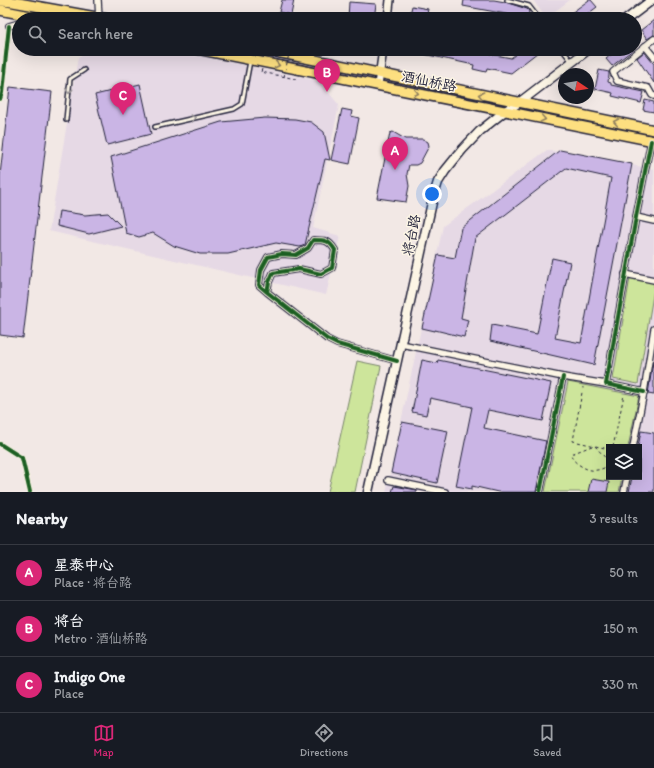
<!DOCTYPE html>
<html lang="en">
<head>
<meta charset="utf-8">
<style>
  :root { --surface:#171b24; --page:#242831; --text:#f1f3f6; --muted:#9ea1a6; --line:#363941; --accent:#db2777 }
  body { margin:0; font-family:Itim,"LXGW WenKai TC",sans-serif; background:var(--page); color:var(--text) }
  .controls { position:absolute; right:12px; bottom:12px; display:grid; overflow:hidden; border-radius:0px; box-shadow:0 4px 16px #0002 }
  .controls button { width:36px; height:36px; display:grid; place-items:center; padding:0; border:0; border-bottom:1px solid var(--line); background:var(--surface); color:var(--text); font:20px sans-serif }
  .compass { position:absolute; left:558px; top:68px; width:36px; height:36px; border-radius:50%; background:var(--surface); box-shadow:0 4px 16px #0002; rotate:102deg }
  .you { position:absolute; left:432px; top:194px; width:14px; height:14px; margin:-10px; border:3px solid #fff; border-radius:50%; background:#1a73e8; box-shadow:0 0 0 6px #1a73e833 }
  .badge { display:grid; place-items:center; width:26px; height:26px; border-radius:50%; background:var(--accent); color:#fff; font-size:13px; font-weight:700 }
  .pin { position:absolute; translate:-50% -33px; filter:drop-shadow(0 1px 2px #0008) }
  .pin::after { content:''; position:absolute; top:21px; width:14px; height:12px; background:inherit; clip-path:polygon(0 0,100% 0,50% 100%) }
  .list { margin:0; padding:0; list-style:none }
  h2 { display:flex; justify-content:space-between; align-items:center; height:52px; margin:0; padding:0 16px; font-size:17px }
  h2 small { font-size:13px; font-weight:400; color:var(--muted) }
  .list li { display:grid; grid-template-columns:26px 1fr auto; gap:12px; align-items:center; box-sizing:border-box; height:56px; padding:0 16px; border-top:1px solid var(--line) }
  .list b { display:block; font-size:15px; white-space:nowrap }
  .list p { margin:0; font-size:13px; white-space:nowrap; color:var(--muted) }
  .list em { font-size:13px; font-style:normal; color:var(--muted) }
  .icon { flex:none; width:22px; height:22px; fill:none; stroke:currentColor; stroke-width:2; stroke-linecap:round; stroke-linejoin:round }
  .map { position:relative; flex:none; width:654px; height:492px; overflow:hidden }
  .search { position:absolute; background:var(--surface); box-shadow:0 4px 16px #0002; left:12px; right:12px; top:12px; height:44px; display:flex; align-items:center; gap:10px; box-sizing:border-box; padding:0 14px; border-radius:22px; color:var(--muted); font-size:15px }
  .sheet { height:220px; background:var(--surface) }
  nav { display:flex; justify-content:space-around; align-items:center; box-sizing:border-box; height:56px; border-top:1px solid var(--line); background:var(--surface); font-size:11px; color:var(--muted) }
  nav a { display:grid; justify-items:center; gap:2px }
  nav .on { color:var(--accent) }
  .map>svg:first-child { display:block }
  .built { fill:#e6d9e5; fill-rule:evenodd }
  .green { fill:#cde59b; stroke:#78846b }
  .building { fill:#cab5e5; stroke:#22223b }
  .lines { fill:none; stroke-linecap:round; stroke-linejoin:round }
  .service-casing { stroke:#22223b; stroke-width:6 }
  .minor-casing { stroke:#22223b; stroke-width:8 }
  .tertiary-casing { stroke:#22223b; stroke-width:10 }
  .secondary-casing { stroke:#22223b; stroke-width:11 }
  .primary-casing { stroke:#22223b; stroke-width:12 }
  .path { stroke:#22223b; stroke-width:1; stroke-dasharray:3 3; stroke-linecap:butt }
  .service { stroke:#fcf5e5; stroke-width:3 }
  .minor { stroke:#fcf5e5; stroke-width:5.5 }
  .tertiary { stroke:#fcf5e5; stroke-width:7 }
  .secondary { stroke:#fcf5e5; stroke-width:8 }
  .primary { stroke:#fddf80; stroke-width:9 }
  .path-bridge { stroke:#22223b; stroke-width:1; stroke-dasharray:3 3; stroke-linecap:butt }
  .cycleway-casing { stroke:#fcf5e5; stroke-width:6 }
  .cycleway { stroke:#1b5e20; stroke-width:4 }
  .oneway { stroke:#90805e }
  .oneway2 { stroke:#9a9698 }
  .labels { text-anchor:middle; stroke-width:3; stroke-linejoin:round; paint-order:stroke }
  .street-label { font-size:14px; fill:#22223b; stroke:#fcf5e5 }
</style>
</head>
<body>
<div class="map">
<svg width="654" height="492" viewBox="0 0 654 492">
  <rect width="100%" height="100%" fill="#f2e8e5"/>
  <filter id="ink" filterUnits="userSpaceOnUse"><feTurbulence type="fractalNoise" baseFrequency=".025" numOctaves="2"/><feDisplacementMap in="SourceGraphic" scale="8" xChannelSelector="R" yChannelSelector="G"/><feConvolveMatrix kernelMatrix="1 2 1 2 8 2 1 2 1" color-interpolation-filters="sRGB"/></filter>
  <g filter="url(#ink)">
    <!-- built -->
    <g class="built">
      <path d="M 533,0 L 570,0 L 546,18 Z"/>
      <path d="M 100,49 L 166,49 L 319,81 L 339,105 L 313,228 L 340,236 L 326,295 L 49,231 L 78,57 Z"/>
      <path d="M 547,150 L 654,169 L 654,492 L 386,492 L 443,226 ZM 609,447 L 639,447 L 639,477 L 609,477 Z"/>
    </g>
    <!-- green -->
    <g class="green">
      <path d="M 630,278 L 654,282 L 654,289 L 638,384 L 613,379 Z"/>
      <path d="M 357,361 L 381,366 L 355,492 L 328,492 Z"/>
      <path d="M 568,382 L 639,396 L 628,447 L 609,447 L 609,477 L 622,477 L 619,492 L 545,492 Z"/>
    </g>
    <!-- building -->
    <g class="building">
      <path d="M 282,0 L 294,0 L 291,15 L 279,12 Z"/>
      <path d="M 464,0 L 494,0 L 505,2 L 527,9 L 529,11 L 528,18 L 463,6 Z"/>
      <path d="M 589,0 L 591,0 L 597,7 L 581,19 L 563,19 Z"/>
      <path d="M 349,2 L 376,4 L 374,19 L 348,19 Z"/>
      <path d="M 412,6 L 428,9 L 426,19 L 409,19 Z"/>
      <path d="M 654,20 L 654,35 L 647,39 L 641,30 Z"/>
      <path d="M 410,49 L 490,49 L 490,54 L 511,58 L 522,49 L 542,49 L 511,73 L 487,68 L 486,72 L 473,69 L 474,65 L 409,51 Z"/>
      <path d="M 618,49 L 634,49 L 612,66 L 606,59 Z"/>
      <path d="M 644,52 L 654,64 L 654,83 L 637,58 Z"/>
      <path d="M 599,70 L 609,72 L 609,75 L 608,82 L 611,83 L 611,85 L 644,92 L 641,103 L 612,96 L 613,93 L 595,89 Z"/>
      <path d="M 140,84 L 151,134 L 107,145 L 95,95 Z"/>
      <path d="M 10,87 L 52,92 L 23,338 L 0,335 L 0,175 Z"/>
      <path d="M 645,100 L 654,102 L 654,112 L 643,110 Z"/>
      <path d="M 342,109 L 352,111 L 351,116 L 359,118 L 350,164 L 331,160 Z"/>
      <path d="M 265,118 L 295,119 L 311,122 L 324,132 L 330,160 L 325,159 L 305,245 L 300,247 L 276,243 L 228,254 L 200,254 L 174,246 L 153,233 L 139,237 L 126,233 L 111,157 L 221,122 Z"/>
      <path d="M 393,132 L 405,139 L 423,139 L 428,142 L 429,146 L 420,163 L 416,165 L 409,165 L 407,174 L 409,186 L 406,202 L 377,198 L 390,133 Z"/>
      <path d="M 560,150 L 632,164 L 594,365 L 490,341 L 492,325 L 537,334 L 552,258 L 570,262 L 555,338 L 581,343 L 611,178 L 566,168 L 475,238 L 461,318 L 468,320 L 464,337 L 435,330 L 435,331 L 422,328 L 438,255 L 455,258 L 461,228 Z"/>
      <path d="M 59,211 L 85,215 L 108,213 L 121,226 L 89,234 L 57,226 Z"/>
      <path d="M 422,360 L 437,363 L 438,360 L 551,383 L 543,421 L 488,410 L 484,428 L 546,441 L 536,492 L 498,492 L 472,486 L 472,489 L 456,486 L 472,407 L 430,398 L 426,415 L 412,412 Z"/>
      <path d="M 653,361 L 654,361 L 654,395 L 648,394 Z"/>
      <path d="M 402,422 L 448,431 L 437,483 L 391,473 Z"/>
      <path d="M 641,431 L 654,433 L 654,492 L 629,492 L 632,477 L 639,477 L 639,447 L 638,447 Z"/>
      <path d="M 591,479 L 609,482 L 607,492 L 588,492 Z"/>
      <path d="M 394,486 L 417,490 L 417,492 L 392,492 Z"/>
    </g>
    <g class="lines">
      <!-- service casing -->
      <g class="service-casing">
        <g id="service">
          <path d="M 507,0 L 529,6 L 539,19"/>
          <path d="M 562,49 L 572,62"/>
          <path d="M 66,120 L 70,79 L 84,70"/>
          <path d="M 155,127 L 234,109 L 242,104 L 250,61"/>
        </g>
      </g>
      <!-- minor casing -->
      <g class="minor-casing">
        <g id="minor">
          <path d="M 98,0 L 99,19"/>
          <path d="M 9,26 L 19,23"/>
          <path d="M 654,39 L 613,72 L 617,81 L 648,88 L 652,95 L 654,96"/>
          <path d="M 645,46 L 654,57"/>
          <path d="M 636,217 L 654,221"/>
          <path d="M 625,274 L 654,280"/>
          <path d="M 267,292 L 259,285 L 261,270 L 268,257 L 282,254 L 296,255 L 308,248 L 313,240 C 325,240 329,240 335,250 L 332,268 L 321,274 L 299,269 L 273,273 L 269,282 L 267,292 L 327,339 L 337,344 L 397,361"/>
          <path d="M 401,344 L 563,377 L 606,384"/>
          <path d="M 644,392 L 606,384 L 636,217 L 651,141"/>
          <path d="M 633,447 L 644,392 L 654,329"/>
          <path d="M 388,480 L 445,492"/>
          <path d="M 540,492 L 563,377"/>
          <path d="M 624,492 L 627,477"/>
        </g>
      </g>
      <!-- tertiary casing -->
      <g class="tertiary-casing">
        <g id="tertiary">
          <path d="M 388,19 L 390,0"/>
          <path d="M 378,85 L 383,49"/>
        </g>
      </g>
      <!-- secondary casing -->
      <g class="secondary-casing">
        <g id="secondary">
          <path d="M 627,19 L 652,0"/>
          <path d="M 368,492 L 433,198 L 438,182 L 445,171 L 462,150 L 480,131 L 505,111 L 520,102 L 589,49"/>
        </g>
      </g>
      <!-- primary casing -->
      <g class="primary-casing">
        <g id="primary">
          <path d="M 0,1 L 13,2 L 107,19"/>
          <path d="M 0,10 L 46,19"/>
          <path d="M 197,49 L 654,141"/>
          <path d="M 262,49 L 654,130"/>
        </g>
      </g>
      <!-- path -->
      <g class="path">
        <path d="M 262,69 L 261,72 L 296,79 L 296,77"/>
        <path d="M 583,387 L 573,441 L 609,449"/>
        <path d="M 592,446 L 571,454 C 572,459 575,462 578,464 C 589,472 597,472 608,466"/>
        <path d="M 595,446 L 609,462"/>
        <path d="M 613,447 L 624,395"/>
      </g>
      <!-- service -->
      <use href="#service" class="service"/>
      <!-- minor -->
      <use href="#minor" class="minor"/>
      <!-- tertiary -->
      <use href="#tertiary" class="tertiary"/>
      <!-- secondary -->
      <use href="#secondary" class="secondary"/>
      <!-- primary -->
      <use href="#primary" class="primary"/>
      <!-- path-bridge -->
      <path class="path-bridge" d="M 284,77 L 290,49"/>
      <!-- cycleway casing -->
      <g class="cycleway-casing">
        <g id="cycleway">
          <path d="M 0,99 L 2,93 L 9,26"/>
          <path d="M 267,292 L 259,285 L 261,270 L 268,257 L 282,254 L 296,255 L 308,248 L 313,240 C 325,240 329,240 335,250 L 332,268 L 321,274 L 299,269 L 273,273 L 269,282 L 267,292 L 327,339 L 337,344 L 397,361"/>
          <path d="M 644,392 L 606,384 L 636,217 L 651,141"/>
          <path d="M 0,444 L 22,458 L 30,492"/>
          <path d="M 540,492 L 563,377"/>
        </g>
      </g>
      <!-- cycleway -->
      <use href="#cycleway" class="cycleway"/>
    </g>
    <!-- one-way arrows -->
    <defs><path id="oneway-chevron" d="M-2-3.5L2.5 0L-2 3.5" fill="none" stroke-width="1.6" stroke-linecap="round" stroke-linejoin="round"/></defs>
    <g class="oneway">
      <use href="#oneway-chevron" transform="translate(277 65) rotate(11)"/>
      <use href="#oneway-chevron" transform="translate(416 93) rotate(11)"/>
      <use href="#oneway-chevron" transform="translate(481 95) rotate(-168)"/>
      <use href="#oneway-chevron" transform="translate(543 119) rotate(12)"/>
      <use href="#oneway-chevron" transform="translate(616 122) rotate(-169)"/>
    </g>
    <g class="oneway2">
      <use href="#oneway-chevron" transform="translate(69 91) rotate(96)"/>
      <use href="#oneway-chevron" transform="translate(193 118) rotate(-13)"/>
    </g>
  </g>
  <g class="labels">
    <!-- street labels -->
    <g class="street-label">
      <text transform="translate(429 81) rotate(11)" y="5">酒仙桥路</text>
      <text transform="translate(411 235) rotate(-78)" y="5">将台路</text>
    </g>
  </g>
</svg>
<div class="controls">
<button><svg class="icon" aria-label="layers" viewBox="0 0 24 24"><path d="M12 4l9 5-9 5-9-5zM3 14l9 5 9-5"/></svg></button>
</div>
<svg class="compass" viewBox="-18 -18 36 36"><path d="M0-13l5 13h-10z" fill="#e53935"/><path d="M0 13l5-13h-10z" fill="#9ea1a6"/></svg>
<div class="you"></div>
<div class="pin badge" style="left:395px;top:170px">A</div>
<div class="pin badge" style="left:327px;top:92px">B</div>
<div class="pin badge" style="left:123px;top:115px">C</div>
<div class="search"><svg class="icon" aria-label="search" viewBox="0 0 24 24"><circle cx="10" cy="10" r="6"/><path d="M15 15l6 6"/></svg>Search here</div>
</div>
<section class="sheet">
<h2>Nearby<small>3 results</small></h2>
<ul class="list">
<li><span class="badge">A</span><div><b>星泰中心</b><p>Place · 将台路</p></div><em>50 m</em></li>
<li><span class="badge">B</span><div><b>将台</b><p>Metro · 酒仙桥路</p></div><em>150 m</em></li>
<li><span class="badge">C</span><div><b>Indigo One</b><p>Place</p></div><em>330 m</em></li>
</ul>
</section>
<nav>
<a class="on"><svg class="icon" aria-label="map" viewBox="0 0 24 24"><path d="M3 6l6-2 6 2 6-2v14l-6 2-6-2-6 2zM9 4v14M15 6v14"/></svg>Map</a>
<a><svg class="icon" aria-label="directions" viewBox="0 0 24 24"><path d="M12 3l9 9-9 9-9-9zM9 14v-3h6M13 9l2 2-2 2"/></svg>Directions</a>
<a><svg class="icon" aria-label="saved" viewBox="0 0 24 24"><path d="M7 4h10v16l-5-4-5 4z"/></svg>Saved</a>
</nav>
</body>
</html>
